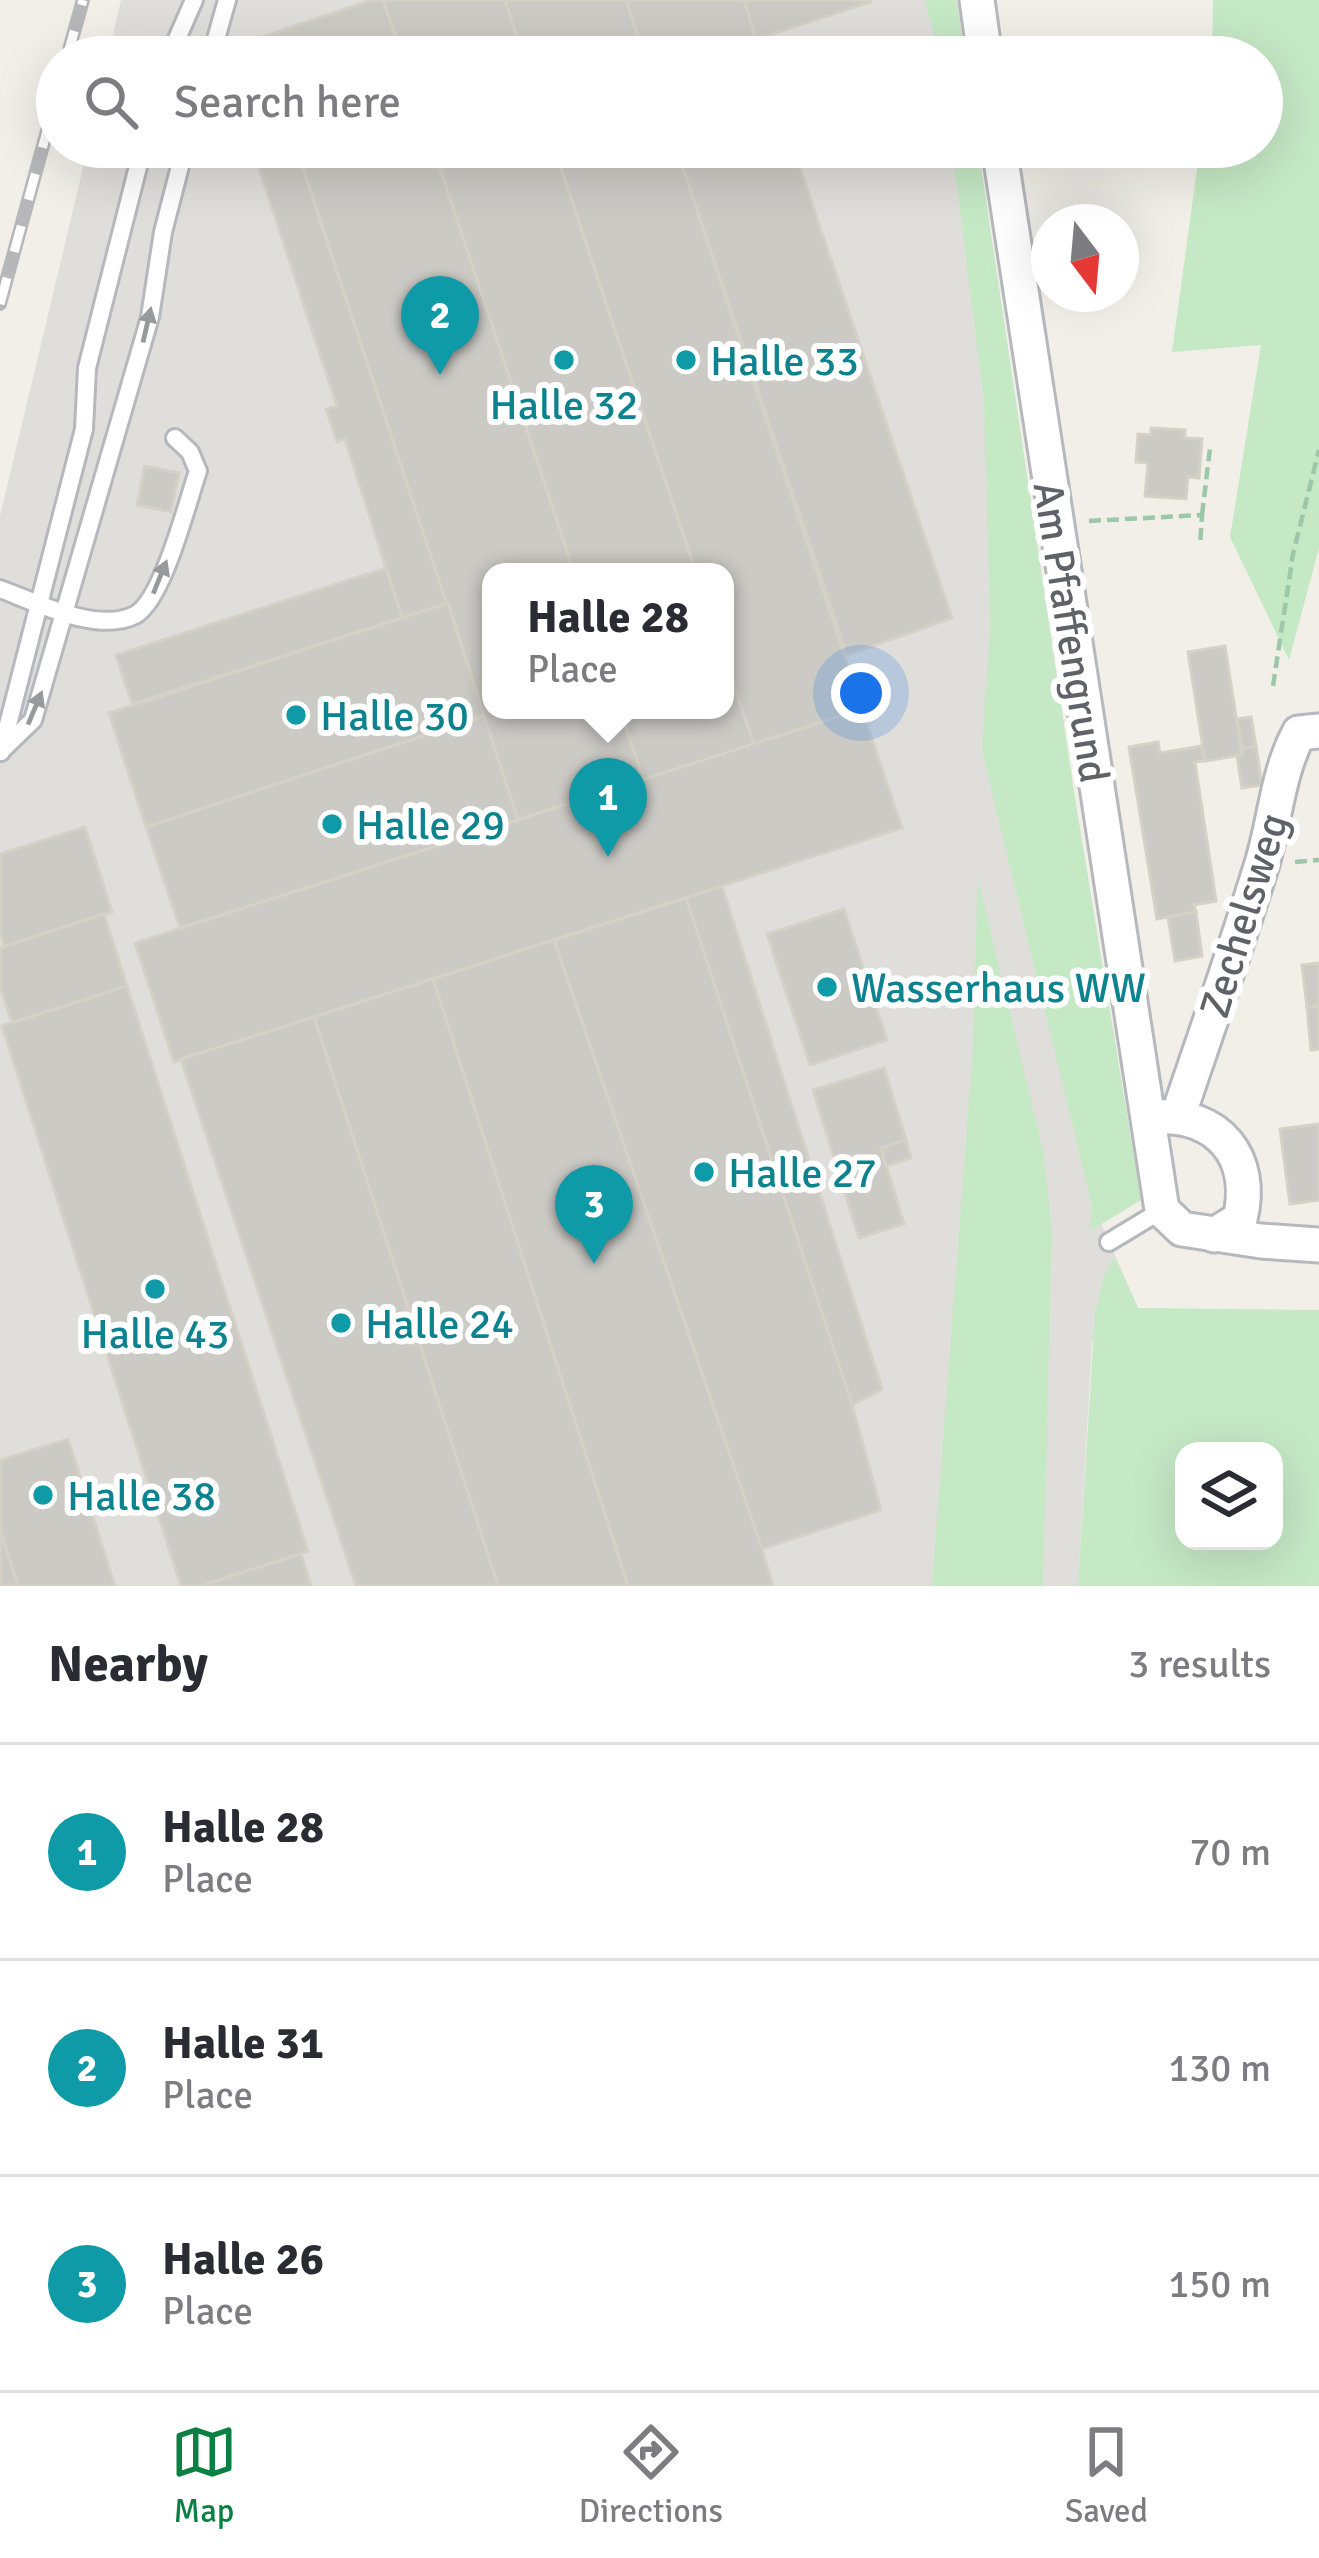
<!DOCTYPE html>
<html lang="en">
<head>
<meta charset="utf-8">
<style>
  :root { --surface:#fff; --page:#f2f2f3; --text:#2b2b33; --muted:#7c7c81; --line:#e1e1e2; --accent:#0b8043 }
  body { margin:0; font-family:Signika,sans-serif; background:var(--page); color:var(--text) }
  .controls { position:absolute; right:36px; bottom:36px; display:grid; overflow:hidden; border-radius:24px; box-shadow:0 12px 48px #0002 }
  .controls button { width:108px; height:108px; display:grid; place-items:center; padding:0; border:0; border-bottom:3px solid var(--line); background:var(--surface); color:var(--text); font:60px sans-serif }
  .compass { position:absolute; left:1031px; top:204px; width:108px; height:108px; border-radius:50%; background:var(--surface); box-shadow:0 12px 48px #0002; rotate:164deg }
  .you { position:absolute; left:861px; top:693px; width:42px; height:42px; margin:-30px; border:9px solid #fff; border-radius:50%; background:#1a73e8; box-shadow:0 0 0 18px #1a73e833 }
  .badge { display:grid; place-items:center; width:78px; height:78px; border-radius:50%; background:var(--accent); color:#fff; font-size:39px; font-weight:700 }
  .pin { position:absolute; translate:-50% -99px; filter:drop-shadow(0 3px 6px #0008) }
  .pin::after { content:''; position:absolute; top:63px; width:42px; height:36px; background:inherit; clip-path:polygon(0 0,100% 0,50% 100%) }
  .popup { position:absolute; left:482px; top:563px; width:252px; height:156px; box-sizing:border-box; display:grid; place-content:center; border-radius:24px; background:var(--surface); filter:drop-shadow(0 3px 9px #0005); font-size:39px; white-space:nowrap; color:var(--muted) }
  .popup b { font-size:45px; color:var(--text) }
  .popup::after { content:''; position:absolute; left:50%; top:100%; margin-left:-24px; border:24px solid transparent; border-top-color:var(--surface) }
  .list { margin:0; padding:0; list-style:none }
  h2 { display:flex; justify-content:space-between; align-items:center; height:156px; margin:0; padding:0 48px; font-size:51px }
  h2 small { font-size:39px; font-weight:400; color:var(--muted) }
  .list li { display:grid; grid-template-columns:78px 1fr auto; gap:36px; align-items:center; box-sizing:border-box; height:216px; padding:0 48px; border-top:3px solid var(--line) }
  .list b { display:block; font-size:45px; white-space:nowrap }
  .list p { margin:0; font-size:39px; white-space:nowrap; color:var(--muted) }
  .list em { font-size:39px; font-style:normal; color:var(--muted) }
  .icon { flex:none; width:66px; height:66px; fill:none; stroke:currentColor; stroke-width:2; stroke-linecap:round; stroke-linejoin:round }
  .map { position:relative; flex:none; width:1319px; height:1586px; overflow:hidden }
  .search { position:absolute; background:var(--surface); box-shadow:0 12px 48px #0002; left:36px; right:36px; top:36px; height:132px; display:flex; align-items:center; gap:30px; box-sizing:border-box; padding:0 42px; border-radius:66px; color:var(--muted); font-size:45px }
  .sheet { height:804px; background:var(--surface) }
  nav { display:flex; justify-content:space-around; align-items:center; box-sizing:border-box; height:168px; border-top:3px solid var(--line); background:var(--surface); font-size:33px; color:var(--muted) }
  nav a { display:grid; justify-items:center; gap:6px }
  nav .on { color:var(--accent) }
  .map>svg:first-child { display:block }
  .industrial { fill:#e0deda; fill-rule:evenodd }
  .green { fill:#c5e8c5; fill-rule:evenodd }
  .building { fill:#cccac5; stroke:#d6d1c6; stroke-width:3 }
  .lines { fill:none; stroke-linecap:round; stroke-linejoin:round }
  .service-casing { stroke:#b5b8bc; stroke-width:22 }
  .minor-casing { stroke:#b5b8bc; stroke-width:39 }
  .path { stroke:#9cc7a9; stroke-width:4.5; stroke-dasharray:12 6; stroke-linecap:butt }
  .service { stroke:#fff; stroke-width:16 }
  .minor { stroke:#fff; stroke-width:33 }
  .rail-casing { stroke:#b6b7b8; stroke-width:14 }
  .rail { stroke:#fff; stroke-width:9; stroke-dasharray:27; stroke-linecap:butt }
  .oneway { fill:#979a9d }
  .culture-dot { fill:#0f9aa8; stroke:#fff; stroke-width:4.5 }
  .labels { text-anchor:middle; stroke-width:12; stroke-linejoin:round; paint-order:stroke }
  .culture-label { font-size:42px; fill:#0d838f; stroke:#fff; text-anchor:start }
  .street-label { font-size:42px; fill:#5f6368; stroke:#fff }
</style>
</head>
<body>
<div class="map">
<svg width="1319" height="1586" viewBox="0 0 1319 1586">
  <rect width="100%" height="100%" fill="#f1efe8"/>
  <!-- industrial -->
  <g class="industrial">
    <path d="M 121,0 L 957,0 L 965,57 L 108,57 Z"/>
    <path d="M 88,147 L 978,147 L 1075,799 L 1141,1200 L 1101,1223 L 1138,1308 L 1092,1342 L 1078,1586 L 0,1586 L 0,516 ZM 491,572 L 725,572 L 725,710 L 491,710 Z"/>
  </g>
  <!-- green -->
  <g class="green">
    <path d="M 925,0 L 956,0 L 965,57 L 940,57 Z"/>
    <path d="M 1213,0 L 1319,0 L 1319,548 L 1289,660 L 1230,537 L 1261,345 L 1172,352 L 1200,147 L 1262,147 L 1262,57 L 1212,57 Z"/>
    <path d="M 952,147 L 978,147 L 1075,799 L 1141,1200 L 1090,1231 L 1092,1206 L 982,751 L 990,624 L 984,401 Z"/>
    <path d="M 978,879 L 1043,1150 L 1052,1230 L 1043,1586 L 932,1586 L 972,1062 Z"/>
    <path d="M 1115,1257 L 1138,1308 L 1319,1310 L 1319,1586 L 1078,1586 L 1095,1313 L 1104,1276 ZM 1274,1451 L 1274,1541 L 1184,1541 L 1184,1451 Z"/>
  </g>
  <!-- building -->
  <g class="building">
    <path d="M 372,0 L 383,0 L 403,57 L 265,57 L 259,38 Z"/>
    <path d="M 383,0 L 505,0 L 524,57 L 403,57 Z"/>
    <path d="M 505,0 L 626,0 L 645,57 L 524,57 Z"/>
    <path d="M 626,0 L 744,0 L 762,57 L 645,57 Z"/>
    <path d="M 744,0 L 870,0 L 871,2 L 756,39 Z"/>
    <path d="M 268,147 L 296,147 L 448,603 L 402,618 L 345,439 L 337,442 L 326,409 L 337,406 L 257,162 L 271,156 Z"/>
    <path d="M 296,147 L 433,147 L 574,572 L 491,572 L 491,710 L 620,710 L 644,780 L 518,820 Z"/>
    <path d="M 433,147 L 554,147 L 696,572 L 574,572 Z"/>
    <path d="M 554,147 L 676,147 L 862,709 L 754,745 L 725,658 L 725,572 L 696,572 Z"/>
    <path d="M 676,147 L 793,147 L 952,618 L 847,655 Z"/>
    <path d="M 1151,428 L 1185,430 L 1185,438 L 1202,439 L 1199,478 L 1188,477 L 1186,499 L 1145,496 L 1148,463 L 1136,462 L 1138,434 L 1151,435 Z"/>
    <path d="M 145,466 L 179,473 L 171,512 L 137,505 Z"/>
    <path d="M 386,568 L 402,618 L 132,704 L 116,655 Z"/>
    <path d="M 448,603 L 484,716 L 146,827 L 109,713 Z"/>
    <path d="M 1225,646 L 1242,755 L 1205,761 L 1188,652 Z"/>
    <path d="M 725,658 L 754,745 L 644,780 L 620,710 L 725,710 Z"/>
    <path d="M 862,709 L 902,828 L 174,1062 L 135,943 Z"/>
    <path d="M 484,716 L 518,820 L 180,928 L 146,827 Z"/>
    <path d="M 1251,717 L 1256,746 L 1242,749 L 1237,719 Z"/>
    <path d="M 1158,742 L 1160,753 L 1202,746 L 1205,761 L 1195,762 L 1216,901 L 1194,905 L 1196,912 L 1157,919 L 1129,747 Z"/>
    <path d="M 1256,746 L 1262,785 L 1242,788 L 1237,756 L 1242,755 L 1242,749 Z"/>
    <path d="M 85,827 L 112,912 L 4,946 L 0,933 L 0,854 Z"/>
    <path d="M 722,886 L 882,1389 L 852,1405 L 686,898 Z"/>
    <path d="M 686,898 L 852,1405 L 881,1510 L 762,1549 L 554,940 Z"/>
    <path d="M 844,909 L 887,1040 L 810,1065 L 767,934 Z"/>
    <path d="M 1196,912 L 1202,956 L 1175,961 L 1168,917 Z"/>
    <path d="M 104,914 L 127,986 L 12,1023 L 0,987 L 0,948 Z"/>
    <path d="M 554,940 L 762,1549 L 773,1586 L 628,1586 L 433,979 Z"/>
    <path d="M 1319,963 L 1319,1006 L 1307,1007 L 1302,965 Z"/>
    <path d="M 433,979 L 628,1586 L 498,1586 L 314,1017 Z"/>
    <path d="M 127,986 L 308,1551 L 200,1586 L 181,1586 L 2,1026 Z"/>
    <path d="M 1319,1006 L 1319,1049 L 1311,1050 L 1307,1007 Z"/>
    <path d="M 314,1017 L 498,1586 L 356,1586 L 181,1059 Z"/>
    <path d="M 884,1068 L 906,1140 L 881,1148 L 904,1224 L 859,1238 L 813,1090 Z"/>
    <path d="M 1319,1124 L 1319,1200 L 1290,1204 L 1280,1129 Z"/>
    <path d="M 906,1140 L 911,1158 L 886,1166 L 881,1148 Z"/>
    <path d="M 68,1439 L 115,1586 L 18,1586 L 0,1530 L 0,1460 Z"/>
    <path d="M 0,1530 L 18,1586 L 0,1586 Z"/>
    <path d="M 301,1554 L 311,1586 L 200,1586 Z"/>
  </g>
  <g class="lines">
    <!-- service casing -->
    <g class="service-casing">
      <g id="service">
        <path d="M 169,57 L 194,0"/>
        <path d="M 211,57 L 227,0"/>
        <path d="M 0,589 C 36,602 97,634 135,615 C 163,600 187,503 198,471 L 190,452 L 175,438"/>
        <path d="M 2,750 L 33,720 L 150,317 L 163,232 L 185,147"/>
        <path d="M 1,752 L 84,429 L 87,368 L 143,147"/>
        <path d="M 1109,1242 L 1162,1210"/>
      </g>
    </g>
    <!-- minor casing -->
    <g class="minor-casing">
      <g id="minor">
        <path d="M 977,0 L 985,57"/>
        <path d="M 999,147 L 1162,1210 L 1182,1229 L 1261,1241 L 1319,1245"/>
        <path d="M 1178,1116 C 1206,1033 1235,951 1261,867 C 1275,823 1277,774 1299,733 L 1319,731"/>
        <path d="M 1155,1117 C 1219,1113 1255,1158 1240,1219 L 1214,1235"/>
      </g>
    </g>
    <!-- path -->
    <g class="path">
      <path d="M 1202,515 L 1210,448"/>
      <path d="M 1089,521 L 1202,515 L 1200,546"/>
      <path d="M 1273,686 L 1293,554 L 1319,450"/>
      <path d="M 1295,862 L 1319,860"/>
    </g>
    <!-- service -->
    <use href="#service" class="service"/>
    <!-- minor -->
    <use href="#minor" class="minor"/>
    <!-- rail casing -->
    <g class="rail-casing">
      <g id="rail">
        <path d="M 67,57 L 83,0"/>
        <path d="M 0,304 L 57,94"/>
      </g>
    </g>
    <!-- rail -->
    <use href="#rail" class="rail"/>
  </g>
  <!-- one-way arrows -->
  <defs><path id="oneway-solid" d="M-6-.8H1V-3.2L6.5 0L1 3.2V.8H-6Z" transform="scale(3)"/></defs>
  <g class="oneway">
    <use href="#oneway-solid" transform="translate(147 325) rotate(-77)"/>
    <use href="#oneway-solid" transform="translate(160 577) rotate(-68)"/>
    <use href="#oneway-solid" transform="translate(35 708) rotate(-67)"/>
  </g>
  <!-- markers -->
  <g class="culture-dot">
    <circle cx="564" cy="360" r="12"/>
    <circle cx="686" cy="360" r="12"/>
    <circle cx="296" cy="715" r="12"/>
    <circle cx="332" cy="824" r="12"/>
    <circle cx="827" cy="987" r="12"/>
    <circle cx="704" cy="1172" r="12"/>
    <circle cx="155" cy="1289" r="12"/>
    <circle cx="341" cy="1323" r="12"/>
    <circle cx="43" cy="1495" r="12"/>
  </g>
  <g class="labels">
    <!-- culture labels -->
    <g class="culture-label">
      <text x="710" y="375">Halle 33</text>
      <text x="564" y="419" text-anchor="middle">Halle 32</text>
      <text x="320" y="730">Halle 30</text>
      <text x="356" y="839">Halle 29</text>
      <text x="851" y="1002">Wasserhaus WW</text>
      <text x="728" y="1187">Halle 27</text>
      <text x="365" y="1338">Halle 24</text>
      <text x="155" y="1348" text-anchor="middle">Halle 43</text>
      <text x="67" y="1510">Halle 38</text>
    </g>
    <!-- street labels -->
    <g class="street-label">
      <text transform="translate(1072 632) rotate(81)" y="15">Am Pfaffengrund</text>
      <text transform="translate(1243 915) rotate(-73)" y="15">Zechelsweg</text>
    </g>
  </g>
</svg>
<div class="controls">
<button><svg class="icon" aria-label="layers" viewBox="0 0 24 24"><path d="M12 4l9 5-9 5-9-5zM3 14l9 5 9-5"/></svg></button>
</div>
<svg class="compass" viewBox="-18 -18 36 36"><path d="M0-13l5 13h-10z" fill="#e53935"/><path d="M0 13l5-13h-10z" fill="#7c7c81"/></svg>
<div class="you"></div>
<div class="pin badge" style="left:608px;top:857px;background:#0f9aa8">1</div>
<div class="popup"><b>Halle 28</b>Place</div>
<div class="pin badge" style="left:440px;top:375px;background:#0f9aa8">2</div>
<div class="pin badge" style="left:594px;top:1264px;background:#0f9aa8">3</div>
<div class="search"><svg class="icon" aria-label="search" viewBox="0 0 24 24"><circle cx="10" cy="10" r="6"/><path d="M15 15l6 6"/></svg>Search here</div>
</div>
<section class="sheet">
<h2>Nearby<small>3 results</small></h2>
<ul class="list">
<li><span class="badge" style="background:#0f9aa8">1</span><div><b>Halle 28</b><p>Place</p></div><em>70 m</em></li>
<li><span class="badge" style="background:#0f9aa8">2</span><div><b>Halle 31</b><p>Place</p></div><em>130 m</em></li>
<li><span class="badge" style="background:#0f9aa8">3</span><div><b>Halle 26</b><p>Place</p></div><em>150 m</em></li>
</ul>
</section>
<nav>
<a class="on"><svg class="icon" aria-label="map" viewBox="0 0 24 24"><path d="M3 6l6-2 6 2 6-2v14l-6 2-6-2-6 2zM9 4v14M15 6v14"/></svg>Map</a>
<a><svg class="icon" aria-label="directions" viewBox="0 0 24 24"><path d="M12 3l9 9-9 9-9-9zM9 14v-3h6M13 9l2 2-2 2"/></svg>Directions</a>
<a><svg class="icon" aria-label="saved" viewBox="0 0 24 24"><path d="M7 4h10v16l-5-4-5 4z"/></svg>Saved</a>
</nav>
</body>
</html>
